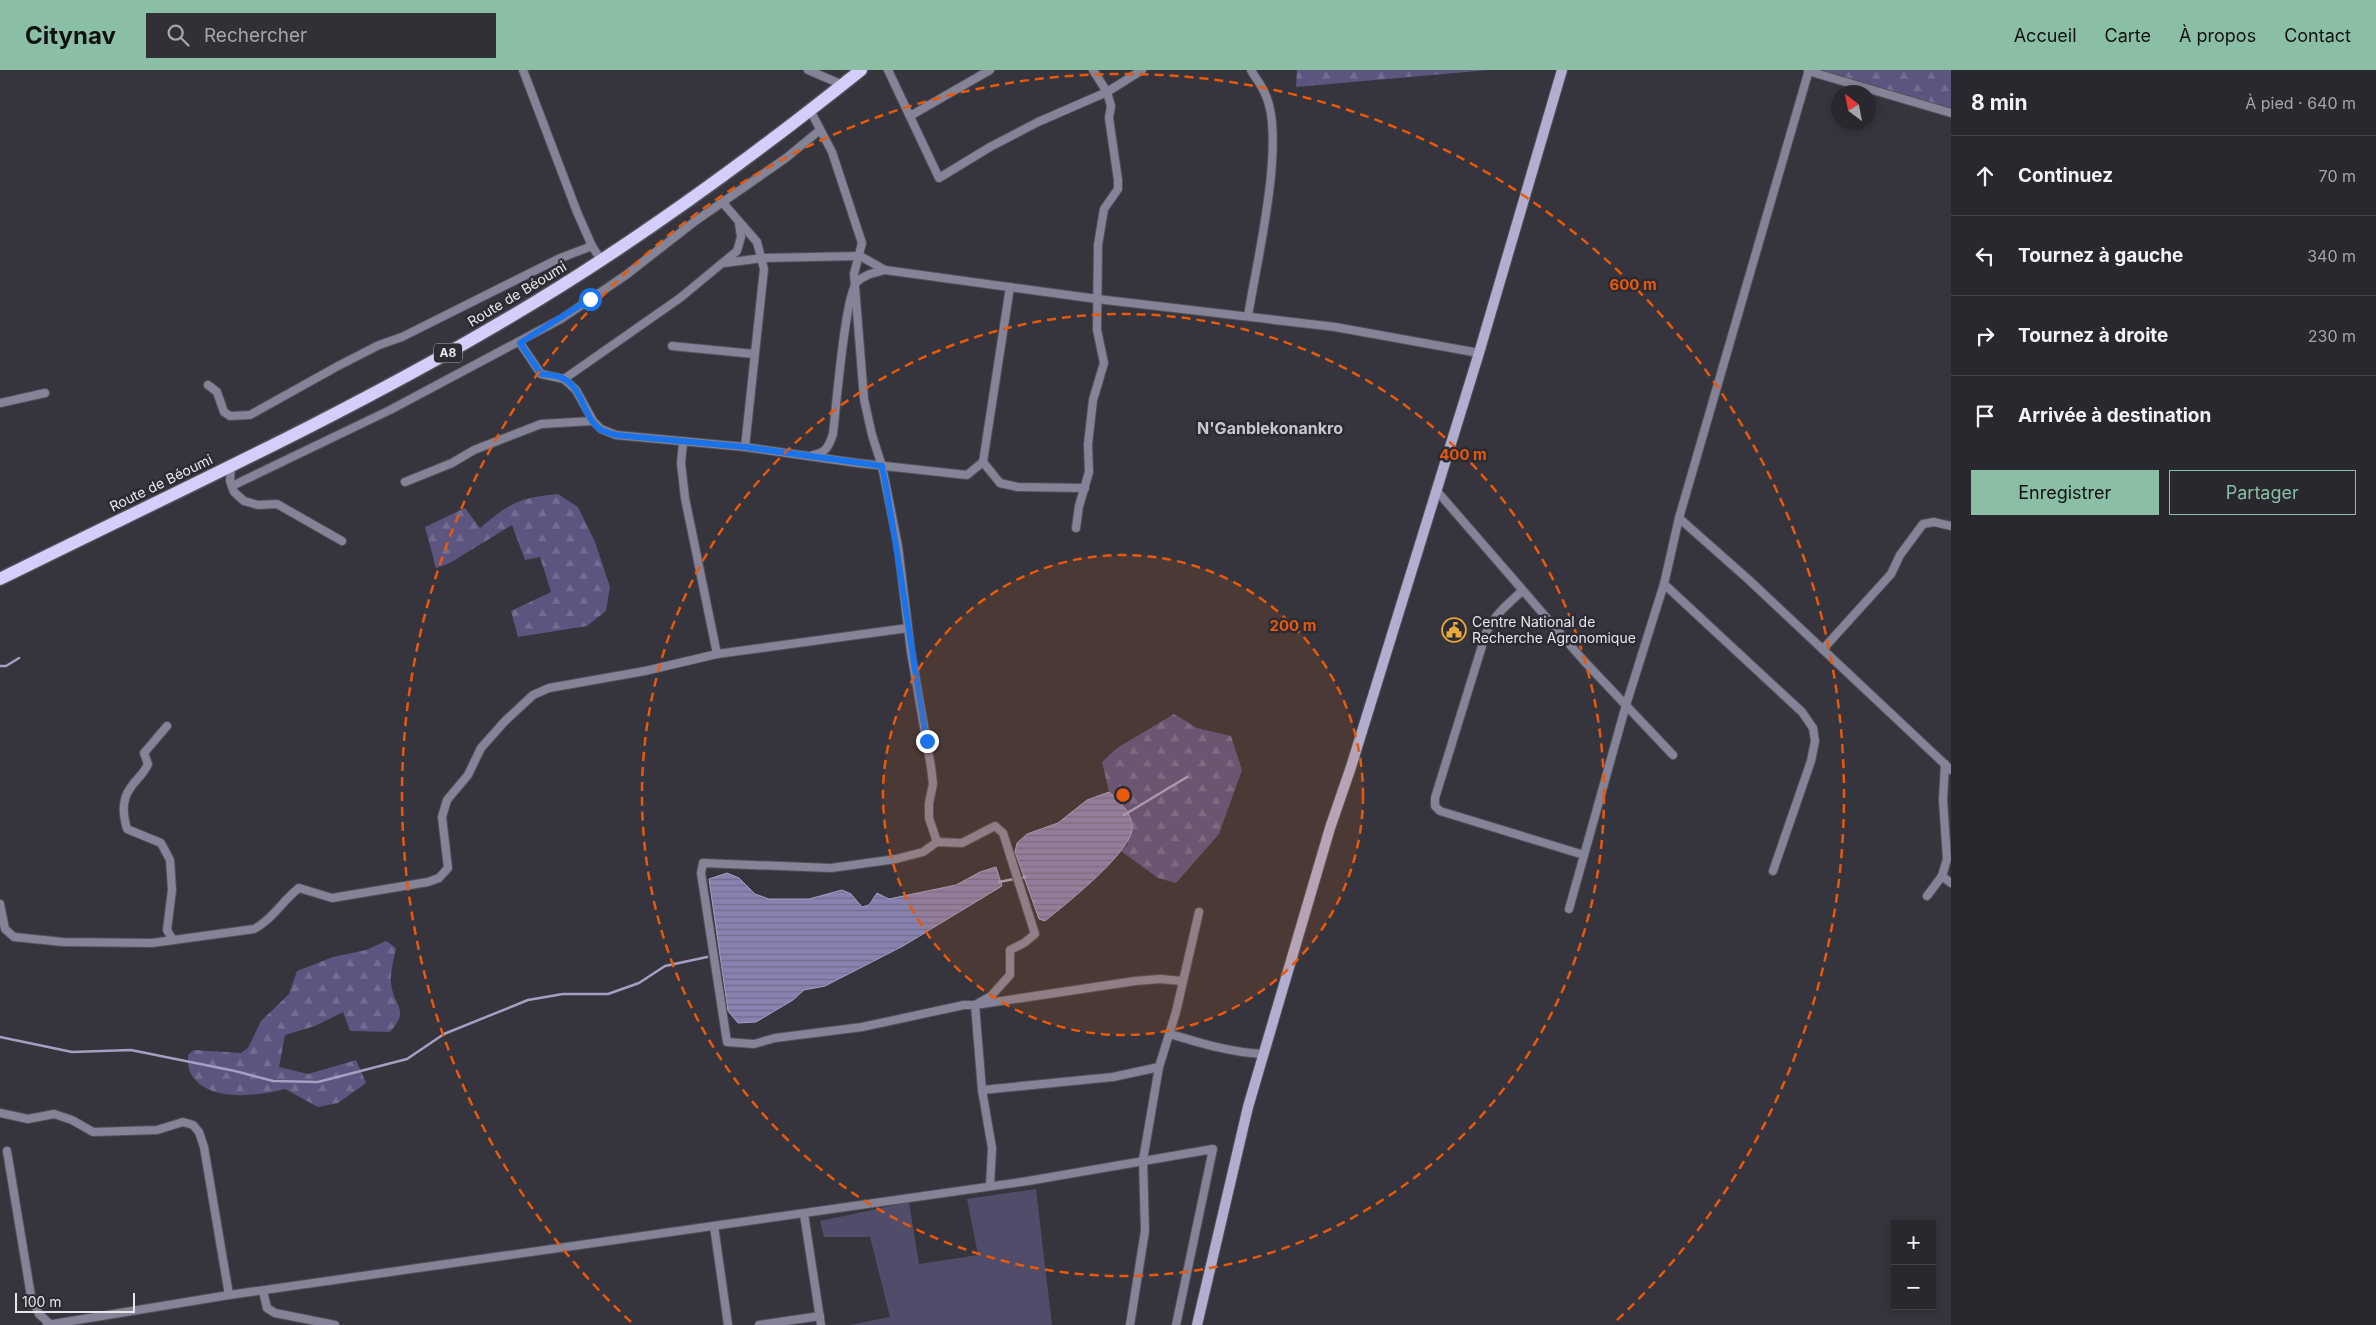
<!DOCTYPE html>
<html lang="fr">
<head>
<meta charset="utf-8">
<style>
  :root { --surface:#28282e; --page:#303036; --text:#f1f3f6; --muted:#a5a6aa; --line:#44444a; --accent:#8abfa5 }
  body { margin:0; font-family:Inter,sans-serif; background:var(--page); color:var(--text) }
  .controls { position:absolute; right:15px; bottom:15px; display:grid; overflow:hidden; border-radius:0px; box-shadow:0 2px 8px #0003 }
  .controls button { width:45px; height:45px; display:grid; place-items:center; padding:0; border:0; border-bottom:1px solid var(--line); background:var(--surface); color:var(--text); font:25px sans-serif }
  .compass { position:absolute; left:1831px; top:15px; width:45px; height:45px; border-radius:50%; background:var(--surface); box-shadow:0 2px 8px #0003; rotate:328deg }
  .scale { position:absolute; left:15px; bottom:12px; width:120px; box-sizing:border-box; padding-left:5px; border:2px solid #e6e6eb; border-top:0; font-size:14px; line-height:18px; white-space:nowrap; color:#e6e6eb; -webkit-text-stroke:4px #2c2b33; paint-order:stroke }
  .stop { position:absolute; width:15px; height:15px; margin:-11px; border:4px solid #1a73e8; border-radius:50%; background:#fff }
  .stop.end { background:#1a73e8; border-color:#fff; box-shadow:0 1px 5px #0008 }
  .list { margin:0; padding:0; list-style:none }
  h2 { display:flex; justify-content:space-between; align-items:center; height:65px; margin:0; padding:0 20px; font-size:21px }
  h2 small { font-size:16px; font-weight:400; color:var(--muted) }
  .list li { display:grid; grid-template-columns:32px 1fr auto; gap:15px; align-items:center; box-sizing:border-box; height:80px; padding:0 20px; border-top:1px solid var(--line) }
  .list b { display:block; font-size:19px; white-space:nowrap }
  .list em { font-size:16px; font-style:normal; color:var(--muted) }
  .actions { display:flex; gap:10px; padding:15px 20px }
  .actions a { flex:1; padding:11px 0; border:1px solid var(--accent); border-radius:0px; text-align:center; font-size:18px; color:var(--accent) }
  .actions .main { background:var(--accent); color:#111 }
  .icon { flex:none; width:28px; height:28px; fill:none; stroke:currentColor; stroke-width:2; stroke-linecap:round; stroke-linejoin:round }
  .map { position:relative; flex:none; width:1951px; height:1255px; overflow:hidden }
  header { display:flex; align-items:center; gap:30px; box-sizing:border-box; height:70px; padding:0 25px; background:var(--accent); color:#111 }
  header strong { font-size:24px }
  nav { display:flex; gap:28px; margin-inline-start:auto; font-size:18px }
  .search { width:350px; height:45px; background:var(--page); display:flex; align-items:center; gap:12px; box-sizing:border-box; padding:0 18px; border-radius:0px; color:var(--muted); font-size:19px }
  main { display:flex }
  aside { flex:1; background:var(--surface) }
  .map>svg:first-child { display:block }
  .green { fill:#504c69 }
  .forest { fill:url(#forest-firs) }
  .water { fill:url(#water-rules); stroke:#a4a0c2 }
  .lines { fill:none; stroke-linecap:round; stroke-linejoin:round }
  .stream { stroke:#a4a0c2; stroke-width:2.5 }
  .street-casing { stroke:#525159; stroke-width:10 }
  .secondary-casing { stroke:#525159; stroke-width:12 }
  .primary-casing { stroke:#525159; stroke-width:15 }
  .street { stroke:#858398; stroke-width:8 }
  .secondary { stroke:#b1aecf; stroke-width:10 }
  .primary { stroke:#d3cffa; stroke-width:12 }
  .route { stroke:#1a73e8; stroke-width:6 }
  .ring { fill:none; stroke:#e8590c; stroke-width:2.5; stroke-dasharray:9 6 }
  .labels { text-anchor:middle; stroke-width:5; stroke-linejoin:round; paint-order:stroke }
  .shield { fill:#2c2b33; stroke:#aeaeb4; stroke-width:1 }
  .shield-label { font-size:12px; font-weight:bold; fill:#e6e6eb }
  .street-label { font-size:14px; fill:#e6e6eb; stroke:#2c2b33 }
  .poi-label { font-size:14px; fill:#e6e6eb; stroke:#2c2b33; text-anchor:start }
  .quarter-label { font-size:16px; font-weight:bold; fill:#c8c7d1; stroke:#2c2b33 }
  .centre { fill:#e8590c; stroke:#2c2b33; stroke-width:2.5 }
  .ring-label { font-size:15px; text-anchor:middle; font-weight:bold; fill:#e8590c; stroke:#2c2b33; stroke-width:5; stroke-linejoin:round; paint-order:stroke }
</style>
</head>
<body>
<header>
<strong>Citynav</strong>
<div class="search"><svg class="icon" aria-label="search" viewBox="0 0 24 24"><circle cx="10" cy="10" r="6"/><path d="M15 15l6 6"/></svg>Rechercher</div>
<nav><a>Accueil</a><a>Carte</a><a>À propos</a><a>Contact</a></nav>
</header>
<main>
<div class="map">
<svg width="1951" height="1255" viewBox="0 0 1951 1255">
  <defs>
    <pattern id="forest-firs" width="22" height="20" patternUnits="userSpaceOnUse" patternTransform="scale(1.25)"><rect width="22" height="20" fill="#5b5580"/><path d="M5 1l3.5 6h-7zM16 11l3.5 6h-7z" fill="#736d92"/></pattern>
    <pattern id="water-rules" width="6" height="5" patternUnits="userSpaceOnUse" patternTransform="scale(1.25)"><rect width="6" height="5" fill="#8782b0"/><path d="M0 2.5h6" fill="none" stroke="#706d8b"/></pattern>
  </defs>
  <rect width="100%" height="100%" fill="#36353d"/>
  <!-- green -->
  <path class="green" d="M 1036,1119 L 1052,1255 L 849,1255 L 890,1247 L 870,1167 L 824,1167 L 820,1151 L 909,1132 L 919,1194 L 978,1185 L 967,1129 Z"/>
  <!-- forest -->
  <g class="forest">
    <path d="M 1297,0 L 1489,0 L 1296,17 Z"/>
    <path d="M 1813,0 L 1951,0 L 1951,40 Z"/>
    <path d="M 558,424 L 578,437 L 595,472 L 610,517 L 606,541 L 587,556 L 518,567 L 511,541 L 551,522 L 540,487 L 525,490 L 512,455 L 448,494 L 436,498 L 425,457 L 465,438 L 480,458 C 510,433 518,428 558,424 Z"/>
    <path d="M 1174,644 L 1197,658 L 1231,666 L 1242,700 L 1219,764 L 1176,813 L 1158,808 L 1121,781 L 1128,774 L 1124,734 L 1109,722 L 1102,692 L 1117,678 Z"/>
    <path d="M 386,871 L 396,878 C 394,889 390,902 391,913 C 393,936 411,939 390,962 L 350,961 L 343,942 L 315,956 L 285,965 L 279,997 L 308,1004 L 356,990 L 366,1013 L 338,1033 L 318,1037 L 285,1019 C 258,1026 208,1033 191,1004 C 188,999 188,991 188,985 L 194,980 L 241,983 L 248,978 L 261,951 L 289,924 L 297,901 L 333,887 L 366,880 Z"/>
  </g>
  <!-- water -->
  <g class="water">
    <path d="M 1109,722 C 1120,731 1134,745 1132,760 C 1128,785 1066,834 1045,851 L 1039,849 L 1015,782 L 1017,773 L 1027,764 L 1058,753 L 1087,730 Z"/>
    <path d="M 996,797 L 1002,816 L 903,876 L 825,916 L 804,920 L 793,930 L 756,952 L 738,953 L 728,941 L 709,809 L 727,803 L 739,808 L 755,824 L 769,829 L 809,829 L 842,820 L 851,824 L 862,837 L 869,835 L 877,823 L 889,829 L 956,815 L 980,802 Z"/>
  </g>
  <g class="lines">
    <!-- stream -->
    <g class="stream">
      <path d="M 0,596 L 6,596 L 19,588"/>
      <path d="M 1124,745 L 1187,707"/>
      <path d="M 999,812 L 1025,807"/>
      <path d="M 0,967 L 72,982 L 131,980 L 235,1001 L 273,1011 L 318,1012 L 407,989 L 444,964 L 528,930 L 563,924 L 608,924 L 639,913 L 665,896 L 707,887"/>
    </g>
    <!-- street casing -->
    <g class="street-casing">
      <g id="street">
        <path d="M 523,0 L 577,142 L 592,176 L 601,190"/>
        <path d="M 808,0 L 843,15"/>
        <path d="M 888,0 L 939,108 L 990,77 L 1038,52 L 1107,22 L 1142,0"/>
        <path d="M 1808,1 L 1951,43"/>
        <path d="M 810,40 L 832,82 L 862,173 L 854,204 L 864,329 L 872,365 L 882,396 L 898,476 L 911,582 L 931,697 L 933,714 L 929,733 L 929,748 L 937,772"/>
        <path d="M 910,46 L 990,0"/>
        <path d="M 723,133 L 757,172 L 764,199 L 745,377"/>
        <path d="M 724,193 L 763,188 L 860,186 L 885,200 L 1097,229 L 1335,257 L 1479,283"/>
        <path d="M 1248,246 C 1256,195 1286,72 1266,26 C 1263,17 1256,9 1251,0"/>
        <path d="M 520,273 L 541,304 L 564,309 L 576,320 L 593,351 L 601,359 L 616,365 L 745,377 L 857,393 L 967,405 L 983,392 L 1000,413 L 1018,417 L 1085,418"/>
        <path d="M 672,276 L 754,284"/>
        <path d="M 564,309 L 680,228 L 737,181 L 741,167 L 739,153"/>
        <path d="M 208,315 L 217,322 L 224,342 L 230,346 L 250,345 L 338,296 L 379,275 L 402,267 L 558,189 L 592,176"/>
        <path d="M 0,333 L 45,323"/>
        <path d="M 683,373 L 681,393 L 685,428 L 717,584"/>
        <path d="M 813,385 C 826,383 829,376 833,364 C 836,340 845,224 857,212 C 865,204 875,203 885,200"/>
        <path d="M 983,392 L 1010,217"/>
        <path d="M 231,395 L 230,411 L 234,422 L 244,431 L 258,435 L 277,434 L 342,471"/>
        <path d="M 405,412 L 452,393 L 474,380 L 541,354 L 593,351"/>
        <path d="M 232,416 L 390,340 L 561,249 L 626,205 L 694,152 L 786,88 L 820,60"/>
        <path d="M 1436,420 L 1584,591 L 1673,685"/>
        <path d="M 1679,448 L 1749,510 L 1951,700"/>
        <path d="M 1076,458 L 1079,436 L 1089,402 L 1088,374 L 1093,330 L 1104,293 L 1097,260 L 1098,175 L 1104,139 L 1118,119 L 1118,110 L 1109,48 L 1111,36 L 1107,22 L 1093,0"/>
        <path d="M 1522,521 C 1509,533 1493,546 1486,563 L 1435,728 L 1435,736 L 1440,741 L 1584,785"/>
        <path d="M 1823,579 L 1891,504 L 1900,485 L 1923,454 L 1934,452 L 1951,456"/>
        <path d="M 167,656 L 144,683 L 148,694 C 144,704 137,708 131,717 C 121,730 123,745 127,759 L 161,773 L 170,790 L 172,820 L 167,860 L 173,870"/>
        <path d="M 1773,801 L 1811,691 L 1815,671 L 1813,658 L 1802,642 L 1664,514 L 1679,448 L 1809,0"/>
        <path d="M 1942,806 L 1951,813"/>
        <path d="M 1927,826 L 1942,806 L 1947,789 L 1943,730 L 1945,694"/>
        <path d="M 0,834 L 5,859 L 14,867 L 63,872 L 152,873 L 254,859 C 273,849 282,831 299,818 L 332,828 L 428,812 L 439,808 L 448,798 L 442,747 L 447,730 L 468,705 L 481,678 L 505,651 L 533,625 L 549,618 L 645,601 L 717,584 L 908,558"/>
        <path d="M 1569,839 L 1626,635 L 1664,514"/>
        <path d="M 1170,964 C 1200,973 1232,983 1264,984"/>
        <path d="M 982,1020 L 1113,1007 L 1159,997"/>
        <path d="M 0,1043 L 28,1049 L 54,1044 L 72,1050 L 93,1062 L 157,1060 L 183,1052 L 193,1055 L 199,1062 L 204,1077 L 229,1225"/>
        <path d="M 7,1081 L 31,1226 L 39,1244 L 51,1255"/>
        <path d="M 990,1116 L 992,1078 L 982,1020 L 975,935 L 991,926 L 1010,905 L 1010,880 L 1024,873 L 1035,864 L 1003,763 L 995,756 L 962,773 L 937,772 L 923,782 L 896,789 L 831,798 L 703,793 L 701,803 L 727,972 L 754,974 L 775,968 L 862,957 L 964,935 L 975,935 L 1135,911 L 1160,909 L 1182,911"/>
        <path d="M 804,1144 L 821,1255"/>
        <path d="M 714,1156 L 728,1255"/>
        <path d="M 263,1221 L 267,1238 L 275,1243 L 335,1255"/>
        <path d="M 47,1255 L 229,1225 L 1028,1111 L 1213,1079 L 1176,1255"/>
        <path d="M 759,1255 L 820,1246"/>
        <path d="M 1130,1255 L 1145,1161 L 1143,1090 L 1159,997 L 1176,942 L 1199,842"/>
      </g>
    </g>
    <!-- secondary casing -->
    <g class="secondary-casing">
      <path id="secondary" d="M 1197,1255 L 1248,1037 L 1330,758 L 1351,697 L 1479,283 L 1562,0"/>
    </g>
    <!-- primary casing -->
    <g class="primary-casing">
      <path id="primary" d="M 0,509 C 167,426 337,349 498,254 C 626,180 746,92 861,0"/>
    </g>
    <!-- street -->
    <use href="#street" class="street"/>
    <!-- secondary -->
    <use href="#secondary" class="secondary"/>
    <!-- primary -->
    <use href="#primary" class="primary"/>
  </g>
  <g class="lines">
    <!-- route -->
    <path class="route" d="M 590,229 L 520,273 L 541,304 C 548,305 558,305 564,309 C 584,320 583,348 601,360 C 606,362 612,364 616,365 L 745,377 L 882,396 C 900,487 910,579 927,671"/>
  </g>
  <!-- distance rings -->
  <circle cx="1123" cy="725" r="240" fill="#e8590c" fill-opacity=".12"/>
  <g class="ring">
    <circle cx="1123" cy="725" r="240"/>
    <circle cx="1123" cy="725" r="481"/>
    <path d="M631 1252A721 721 0 1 1 1615 1252"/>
  </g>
  <!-- icons -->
  <defs>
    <g id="civic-ring" transform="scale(1.25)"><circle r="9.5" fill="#2c2b33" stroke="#e8ab37" stroke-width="1.5"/><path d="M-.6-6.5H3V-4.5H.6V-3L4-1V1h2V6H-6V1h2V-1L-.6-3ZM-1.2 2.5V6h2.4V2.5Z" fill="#e8ab37"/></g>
  </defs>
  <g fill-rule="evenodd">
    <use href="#civic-ring" x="1454" y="560"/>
  </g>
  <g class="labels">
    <!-- shield labels -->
    <rect class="shield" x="434" y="273.5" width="28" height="19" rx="4"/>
    <g class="shield-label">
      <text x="448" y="287">A8</text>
    </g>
    <!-- street labels -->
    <g class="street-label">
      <text transform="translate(517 224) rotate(-31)" y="5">Route de Béoumi</text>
      <text transform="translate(161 413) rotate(-26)" y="5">Route de Béoumi</text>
    </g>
    <!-- poi labels -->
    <g class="poi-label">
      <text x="1472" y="557">Centre National de<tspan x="1472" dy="16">Recherche Agronomique</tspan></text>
    </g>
    <!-- quarter labels -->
    <g class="quarter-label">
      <text x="1270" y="364">N'Ganblekonankro</text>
    </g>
  </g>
  <circle cx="1123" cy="725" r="8" class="centre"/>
  <g class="ring-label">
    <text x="1633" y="220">600 m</text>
    <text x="1463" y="390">400 m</text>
    <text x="1293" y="561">200 m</text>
  </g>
</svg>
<div class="controls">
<button>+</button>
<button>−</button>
</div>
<svg class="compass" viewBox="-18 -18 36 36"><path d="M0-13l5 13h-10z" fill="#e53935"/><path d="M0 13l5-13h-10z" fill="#a5a6aa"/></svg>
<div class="scale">100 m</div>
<div class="stop" style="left:590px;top:229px"></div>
<div class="stop end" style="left:927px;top:671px"></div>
</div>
<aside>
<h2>8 min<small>À pied · 640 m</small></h2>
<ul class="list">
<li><svg class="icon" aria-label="ahead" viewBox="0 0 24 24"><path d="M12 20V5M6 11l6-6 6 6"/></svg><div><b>Continuez</b></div><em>70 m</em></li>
<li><svg class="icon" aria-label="left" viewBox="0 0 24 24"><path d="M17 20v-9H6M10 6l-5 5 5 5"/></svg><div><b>Tournez à gauche</b></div><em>340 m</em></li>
<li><svg class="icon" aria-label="right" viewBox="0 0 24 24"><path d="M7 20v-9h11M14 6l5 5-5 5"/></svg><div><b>Tournez à droite</b></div><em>230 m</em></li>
<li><svg class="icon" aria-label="arrive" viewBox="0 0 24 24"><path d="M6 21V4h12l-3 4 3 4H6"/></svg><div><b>Arrivée à destination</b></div></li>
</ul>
<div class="actions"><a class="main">Enregistrer</a><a>Partager</a></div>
</aside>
</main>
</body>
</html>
